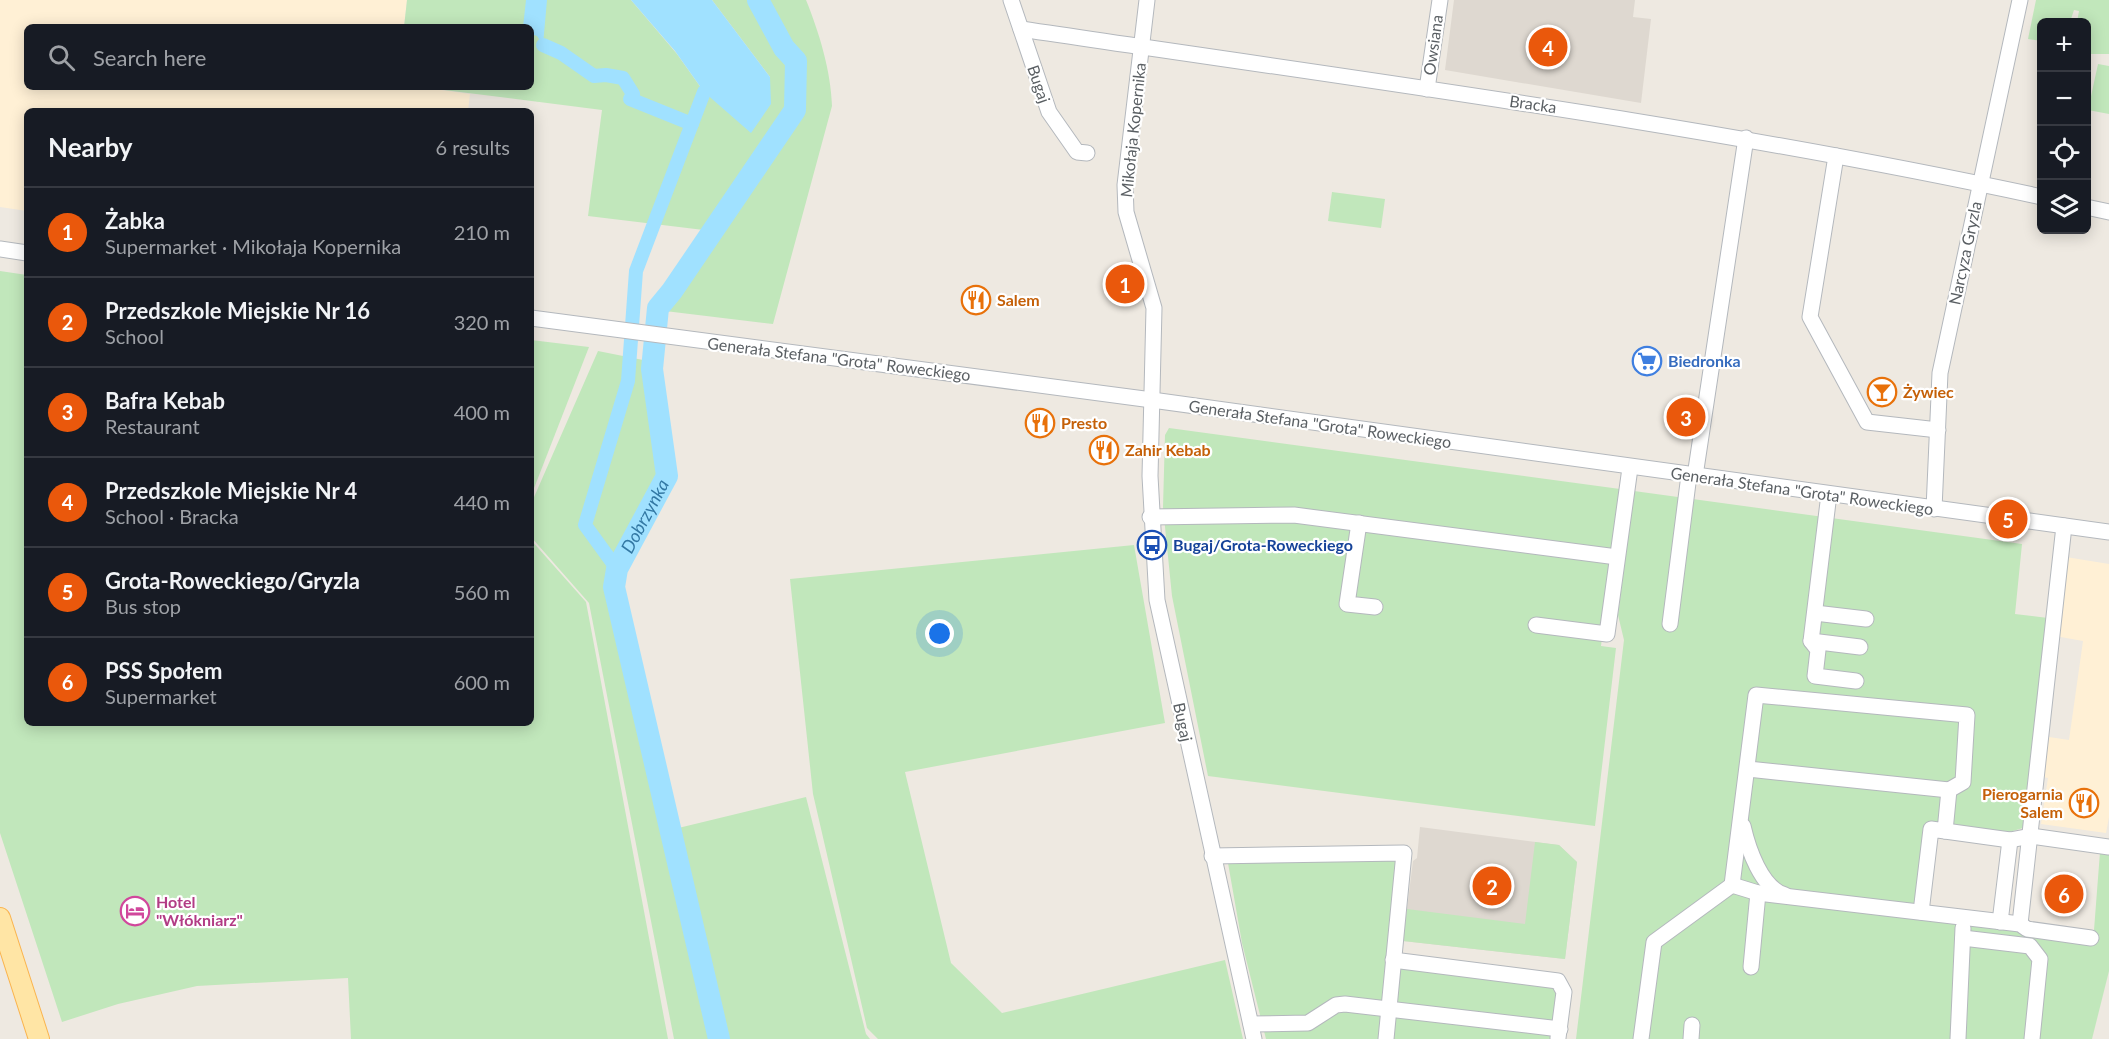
<!DOCTYPE html>
<html lang="en">
<head>
<meta charset="utf-8">
<style>
  :root { --surface:#171b24; --page:#20242c; --text:#f1f3f6; --muted:#9ea1a6; --line:#363941; --accent:#ea580c }
  body { margin:0; font-family:Lato,sans-serif; background:var(--page); color:var(--text) }
  .controls { position:absolute; right:18px; top:18px; display:grid; overflow:hidden; border-radius:9px; box-shadow:0 3px 15px #0003 }
  .controls button { width:54px; height:54px; display:grid; place-items:center; padding:0; border:0; border-bottom:2px solid var(--line); background:var(--surface); color:var(--text); font:30px sans-serif }
  .you { position:absolute; left:940px; top:634px; width:21px; height:21px; margin:-15px; border:4px solid #fff; border-radius:50%; background:#1a73e8; box-shadow:0 0 0 9px #1a73e833 }
  .badge { display:grid; place-items:center; width:39px; height:39px; border-radius:50%; background:var(--accent); color:#fff; font-size:20px; font-weight:700 }
  .pin { position:absolute; translate:-50% -50%; border:3px solid #fff; box-shadow:0 2px 6px #0006 }
  .list { margin:0; padding:0; list-style:none }
  h2 { display:flex; justify-content:space-between; align-items:center; height:78px; margin:0; padding:0 24px; font-size:26px }
  h2 small { font-size:20px; font-weight:400; color:var(--muted) }
  .list li { display:grid; grid-template-columns:39px 1fr auto; gap:18px; align-items:center; box-sizing:border-box; height:90px; padding:0 24px; border-top:2px solid var(--line) }
  .list b { display:block; font-size:22px; white-space:nowrap }
  .list p { margin:0; font-size:20px; white-space:nowrap; color:var(--muted) }
  .list em { font-size:20px; font-style:normal; color:var(--muted) }
  .icon { flex:none; width:33px; height:33px; fill:none; stroke:currentColor; stroke-width:2; stroke-linecap:round; stroke-linejoin:round }
  .map { position:relative; flex:none; width:2109px; height:1039px; overflow:hidden }
  .search { position:absolute; background:var(--surface); box-shadow:0 3px 15px #0003; left:24px; top:24px; width:510px; height:66px; display:flex; align-items:center; gap:15px; box-sizing:border-box; padding:0 21px; border-radius:9px; color:var(--muted); font-size:22px }
  .panel { position:absolute; background:var(--surface); box-shadow:0 3px 15px #0003; left:24px; top:108px; width:510px; height:618px; border-radius:9px }
  .map>svg:first-child { display:block }
  .commercial { fill:#fff0d5 }
  .education { fill:#ded8d0 }
  .green { fill:#c1e7bb }
  .water { fill:#a0e1ff }
  .lines { fill:none; stroke-linecap:round; stroke-linejoin:round }
  .canal { stroke:#a0e1ff; stroke-width:14 }
  .river { stroke:#a0e1ff; stroke-width:22 }
  .minor-casing { stroke:#b4b8bd; stroke-width:17 }
  .major-casing { stroke:#fab44e; stroke-width:22 }
  .minor { stroke:#fff; stroke-width:15 }
  .major { stroke:#ffe5a5; stroke-width:20 }
  .labels { text-anchor:middle; stroke-width:4.5; stroke-linejoin:round; paint-order:stroke }
  .street-label { font-size:16px; fill:#5a5f63; stroke:#fff }
  .food-label { font-size:16px; font-weight:bold; fill:#c56008; stroke:#fff; text-anchor:start }
  .shop-label { font-size:16px; font-weight:bold; fill:#366cbe; stroke:#fff; text-anchor:start }
  .transit-label { font-size:16px; font-weight:bold; fill:#164399; stroke:#fff; text-anchor:start }
  .hotel-label { font-size:16px; font-weight:bold; fill:#b23c85; stroke:#fff; text-anchor:start }
  .water-label { font-size:18px; font-style:italic; fill:#3378a4; stroke:#fff }
</style>
</head>
<body>
<div class="map">
<svg width="2109" height="1039" viewBox="0 0 2109 1039">
  <rect width="100%" height="100%" fill="#eee9e1"/>
  <!-- commercial -->
  <g class="commercial">
    <path d="M 0,0 L 407,0 L 404,27 L 27,27 L 27,87 L 420,87 L 470,94 L 468,111 L 27,111 L 27,211 L 0,207 Z"/>
    <path d="M 2066,557 L 2109,564 L 2109,817 L 2106,833 L 2041,824 L 2048,778 L 2043,777 L 2049,737 L 2069,740 L 2083,641 L 2055,636 Z"/>
  </g>
  <!-- education -->
  <g class="education">
    <path d="M 1454,0 L 1635,0 L 1633,17 L 1651,19 L 1641,103 L 1445,70 Z"/>
    <path d="M 1420,827 L 1559,845 L 1577,862 L 1565,959 L 1403,941 L 1413,861 L 1417,858 Z"/>
  </g>
  <!-- green -->
  <g class="green">
    <path d="M 407,0 L 631,0 L 677,54 L 704,92 L 770,77 L 712,0 L 806,0 C 819,32 831,71 832,106 L 773,324 L 665,311 L 773,143 L 712,231 L 588,216 L 602,110 L 420,87 L 531,87 L 531,27 L 404,27 Z"/>
    <path d="M 2036,0 L 2109,0 L 2109,54 L 2087,54 L 2086,22 L 2077,22 L 2079,11 L 2074,10 L 2070,22 L 2042,22 L 2041,41 L 2028,39 Z"/>
    <path d="M 2098,64 L 2109,66 L 2109,114 L 2088,110 Z"/>
    <path d="M 1332,192 L 1385,199 L 1381,228 L 1328,221 Z"/>
    <path d="M 0,271 L 27,275 L 27,723 L 531,723 L 531,540 L 586,602 L 668,1039 L 351,1039 L 348,978 L 197,986 L 118,1004 L 62,1022 L 0,833 Z"/>
    <path d="M 531,340 L 589,347 L 531,496 Z"/>
    <path d="M 598,351 L 643,360 L 659,476 L 606,582 L 666,831 L 806,797 L 866,1034 L 870,1039 L 674,1039 L 589,603 L 531,537 L 531,504 Z"/>
    <path d="M 1169,428 L 1620,489 L 1601,646 L 1616,648 L 1595,826 L 1208,776 L 1172,596 L 1163,507 L 1165,435 Z"/>
    <path d="M 1634,491 L 2022,544 L 2015,614 L 2048,618 L 2023,828 L 2006,833 L 1927,826 L 1917,914 L 2093,943 L 2100,852 L 2109,853 L 2109,971 L 2092,1039 L 1576,1039 L 1624,640 L 1618,615 Z"/>
    <path d="M 1134,545 L 1165,723 L 905,772 L 951,963 L 1002,1013 L 1225,960 L 1243,1039 L 878,1039 L 867,1028 L 813,794 L 790,579 Z"/>
    <path d="M 1535,842 L 1559,845 L 1577,862 L 1565,959 L 1403,941 L 1407,909 L 1525,924 Z"/>
    <path d="M 1394,859 L 1398,867 L 1388,965 L 1556,985 L 1559,990 L 1553,1039 L 1266,1039 L 1242,943 L 1228,863 Z"/>
  </g>
  <!-- water -->
  <g class="water">
    <path d="M 526,0 L 547,0 L 543,45 L 537,36 L 531,34 L 531,27 L 523,27 Z"/>
    <path d="M 631,0 L 712,0 L 770,77 L 771,104 L 751,133 L 704,92 L 675,51 Z"/>
  </g>
  <g class="lines">
    <!-- canal -->
    <g class="canal">
      <path d="M 543,45 L 561,53 L 594,76 L 606,75 L 623,78 L 633,94 L 630,99 L 692,124"/>
      <path d="M 617,569 L 585,525 L 628,381 L 636,271 L 704,92"/>
    </g>
    <!-- river -->
    <path class="river" id="s1" d="M 719,1039 L 614,587 L 617,569 L 667,476 L 652,369 L 658,308 L 672,291 L 795,110 L 796,61 L 784,48 L 758,0"/>
    <!-- minor casing -->
    <g class="minor-casing">
      <g id="minor">
        <path d="M 1011,0 L 1049,112 L 1077,152 L 1087,153"/>
        <path d="M 1147,0 L 1125,185 L 1126,212 L 1154,308 L 1150,476 L 1157,600 L 1254,1039"/>
        <path d="M 1021,29 C 1362,80 1704,124 2042,197"/>
        <path d="M 1427,89 L 1440,0"/>
        <path d="M 1836,156 L 1810,317 L 1867,422 L 1938,430"/>
        <path d="M 2086,207 L 2109,212"/>
        <path d="M 0,249 L 27,253"/>
        <path d="M 531,318 L 1152,400 L 2109,532"/>
        <path d="M 1695,476 L 1746,138"/>
        <path d="M 1829,494 L 1811,641 L 1818,650 L 1815,676 L 1856,681"/>
        <path d="M 1934,509 L 1940,373 L 2020,0"/>
        <path d="M 1150,517 L 1294,515 L 1617,557"/>
        <path d="M 1359,523 L 1347,604 L 1375,607"/>
        <path d="M 1815,613 L 1866,619"/>
        <path d="M 1670,624 L 1689,475"/>
        <path d="M 1536,625 L 1607,634 L 1630,468"/>
        <path d="M 1811,641 L 1860,647"/>
        <path d="M 1748,769 L 1949,790"/>
        <path d="M 1743,826 C 1748,848 1761,888 1785,895"/>
        <path d="M 1945,831 L 2010,840 L 2031,836 L 2109,847"/>
        <path d="M 1212,856 L 1404,853 L 1386,1039"/>
        <path d="M 1732,885 L 1756,695 L 1967,715 L 1963,782 L 1949,790 L 1945,831 L 1931,829 L 1921,912"/>
        <path d="M 2000,922 L 2010,840"/>
        <path d="M 2020,924 L 2064,526"/>
        <path d="M 1963,938 L 2030,946 L 2040,959 L 2032,1039"/>
        <path d="M 1393,960 L 1558,981 L 1564,992 L 1558,1038"/>
        <path d="M 1751,967 L 1758,893"/>
        <path d="M 1251,1024 L 1308,1023 L 1336,1005 L 1345,1004 L 1560,1029"/>
        <path d="M 1641,1039 L 1654,942 L 1732,885 L 1758,893 L 2020,924 L 2027,929 L 2091,938"/>
        <path d="M 1691,1039 L 1692,1025"/>
        <path d="M 1958,1039 L 1963,928"/>
      </g>
    </g>
    <!-- major casing -->
    <g class="major-casing">
      <path id="major" d="M 0,918 L 39,1039"/>
    </g>
    <!-- minor -->
    <use href="#minor" class="minor"/>
    <!-- major -->
    <use href="#major" class="major"/>
  </g>
  <!-- icons -->
  <defs>
    <g id="restaurant-ring" transform="scale(1.5)"><circle r="9.5" fill="#fff" stroke="#e8710a" stroke-width="1.5"/><path d="M-5-6h1v4h1v-4h1v4h1v-4h1v5L-1.5 .5V6h-2V.5L-5-1ZM5-6V6H3V1.5H1.5Q1.5-4 5-6Z" fill="#e8710a"/></g>
    <g id="supermarket-ring" transform="scale(1.5)"><circle r="9.5" fill="#fff" stroke="#3f7fe0" stroke-width="1.5"/><path d="M-6-5.5h2.5l.6 2H6L4.5 2H-2.5L-4.4-4H-6ZM-1.5 3.2a1.3 1.3 0 1 0 .1 0ZM3 3.2a1.3 1.3 0 1 0 .1 0Z" fill="#3f7fe0"/></g>
    <g id="bar-ring" transform="scale(1.5)"><circle r="9.5" fill="#fff" stroke="#e8710a" stroke-width="1.5"/><path d="M-6-5H6L.8 .8V4.5H3.5V6h-7V4.5H-.8V.8Z" fill="#e8710a"/></g>
    <g id="bus-ring" transform="scale(1.5)"><circle r="9.5" fill="#fff" stroke="#1a4fb4" stroke-width="1.5"/><path d="M-5-6H5V4H4V6H2V4H-2V6H-4V4H-5ZM-3.5-4V0h7V-4ZM-3.5 1.2v1.5H-2V1.2ZM2 1.2v1.5H3.5V1.2Z" fill="#1a4fb4"/></g>
    <g id="hotel-ring" transform="scale(1.5)"><circle r="9.5" fill="#fff" stroke="#d1479c" stroke-width="1.5"/><path d="M-6-4.5h1.5V1H6V5H4.5V3h-9V5H-6ZM-4 0a1.8 1.8 0 1 1 3.6 0ZM.5 0V-2.5h3Q6-2.5 6 0Z" fill="#d1479c"/></g>
  </defs>
  <g fill-rule="evenodd">
    <use href="#restaurant-ring" x="976" y="300"/>
    <use href="#supermarket-ring" x="1647" y="361"/>
    <use href="#bar-ring" x="1882" y="392"/>
    <use href="#restaurant-ring" x="1040" y="423"/>
    <use href="#restaurant-ring" x="1104" y="450"/>
    <use href="#bus-ring" x="1152" y="545"/>
    <use href="#restaurant-ring" x="2084" y="803"/>
    <use href="#hotel-ring" x="135" y="911"/>
  </g>
  <g class="labels">
    <!-- street labels -->
    <g class="street-label">
      <text transform="translate(1433 45) rotate(-82)" y="6">Owsiana</text>
      <text transform="translate(1039 84) rotate(71)" y="6">Bugaj</text>
      <text transform="translate(1533 104) rotate(8)" y="6">Bracka</text>
      <text transform="translate(1133 130) rotate(-84)" y="6">Mikołaja Kopernika</text>
      <text transform="translate(1965 253) rotate(-78)" y="6">Narcyza Gryzla</text>
      <text transform="translate(839 359) rotate(7)" y="6">Generała Stefana "Grota" Roweckiego</text>
      <text transform="translate(1320 424) rotate(8)" y="6">Generała Stefana "Grota" Roweckiego</text>
      <text transform="translate(1802 491) rotate(8)" y="6">Generała Stefana "Grota" Roweckiego</text>
      <text transform="translate(1183 722) rotate(78)" y="6">Bugaj</text>
    </g>
    <!-- food labels -->
    <g class="food-label">
      <text x="997" y="306">Salem</text>
      <text x="1903" y="398">Żywiec</text>
      <text x="1061" y="429">Presto</text>
      <text x="1125" y="456">Zahir Kebab</text>
      <text x="2063" y="800" text-anchor="end">Pierogarnia<tspan x="2063" dy="18">Salem</tspan></text>
    </g>
    <!-- shop labels -->
    <g class="shop-label">
      <text x="1668" y="367">Biedronka</text>
    </g>
    <!-- transit labels -->
    <g class="transit-label">
      <text x="1173" y="551">Bugaj/Grota-Roweckiego</text>
    </g>
    <!-- hotel labels -->
    <g class="hotel-label">
      <text x="156" y="908">Hotel<tspan x="156" dy="18">"Włókniarz"</tspan></text>
    </g>
    <!-- water labels -->
    <g class="water-label">
      <text dy="6" stroke="none"><textPath href="#s1" startOffset="542">Dobrzynka</textPath></text>
    </g>
  </g>
</svg>
<div class="controls">
<button>+</button>
<button>−</button>
<button><svg class="icon" aria-label="locate" viewBox="0 0 24 24"><circle cx="12" cy="12" r="6"/><path d="M12 2v4M12 18v4M2 12h4M18 12h4"/></svg></button>
<button><svg class="icon" aria-label="layers" viewBox="0 0 24 24"><path d="M12 4l9 5-9 5-9-5zM3 14l9 5 9-5"/></svg></button>
</div>
<div class="you"></div>
<div class="pin badge" style="left:1125px;top:284px">1</div>
<div class="pin badge" style="left:1492px;top:886px">2</div>
<div class="pin badge" style="left:1686px;top:417px">3</div>
<div class="pin badge" style="left:1548px;top:47px">4</div>
<div class="pin badge" style="left:2008px;top:519px">5</div>
<div class="pin badge" style="left:2064px;top:894px">6</div>
<div class="search"><svg class="icon" aria-label="search" viewBox="0 0 24 24"><circle cx="10" cy="10" r="6"/><path d="M15 15l6 6"/></svg>Search here</div>
<section class="panel">
<h2>Nearby<small>6 results</small></h2>
<ul class="list">
<li><span class="badge">1</span><div><b>Żabka</b><p>Supermarket · Mikołaja Kopernika</p></div><em>210 m</em></li>
<li><span class="badge">2</span><div><b>Przedszkole Miejskie Nr 16</b><p>School</p></div><em>320 m</em></li>
<li><span class="badge">3</span><div><b>Bafra Kebab</b><p>Restaurant</p></div><em>400 m</em></li>
<li><span class="badge">4</span><div><b>Przedszkole Miejskie Nr 4</b><p>School · Bracka</p></div><em>440 m</em></li>
<li><span class="badge">5</span><div><b>Grota-Roweckiego/Gryzla</b><p>Bus stop</p></div><em>560 m</em></li>
<li><span class="badge">6</span><div><b>PSS Społem</b><p>Supermarket</p></div><em>600 m</em></li>
</ul>
</section>
</div>
</body>
</html>
